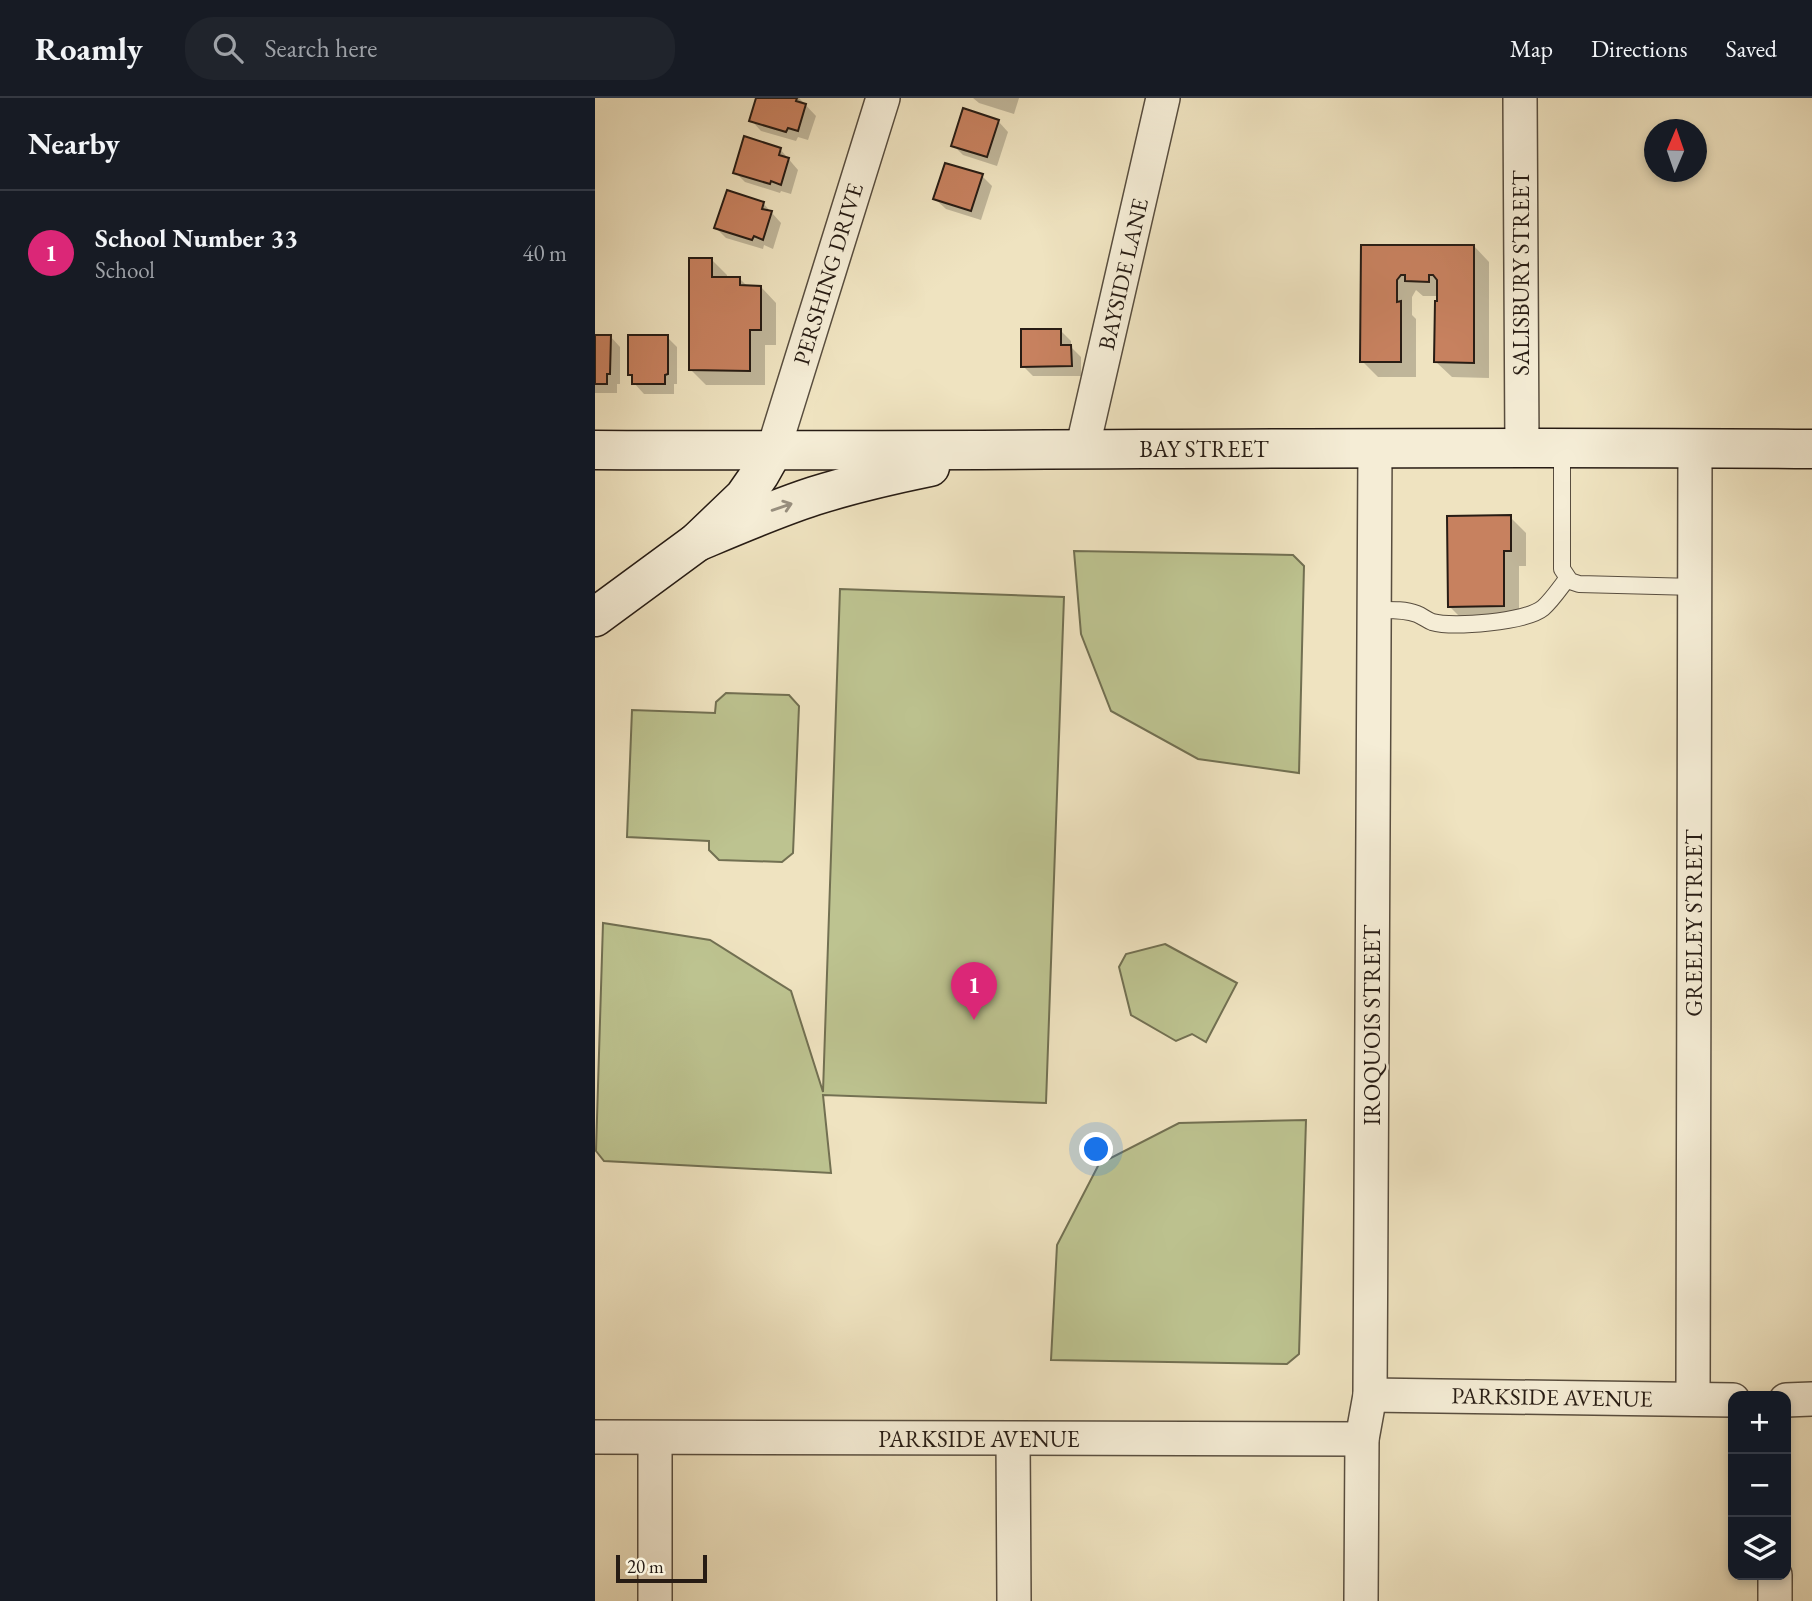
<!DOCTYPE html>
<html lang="en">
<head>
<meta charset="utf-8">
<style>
  :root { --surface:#171b24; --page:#20242c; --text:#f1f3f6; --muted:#9ea1a6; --line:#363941; --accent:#db2777 }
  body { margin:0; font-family:"EB Garamond",serif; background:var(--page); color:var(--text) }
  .controls { position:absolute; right:21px; bottom:21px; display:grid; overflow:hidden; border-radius:14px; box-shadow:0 4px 10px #0003 }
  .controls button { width:63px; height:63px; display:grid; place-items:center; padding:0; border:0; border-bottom:2px solid var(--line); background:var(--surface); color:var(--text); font:35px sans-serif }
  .compass { position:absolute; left:1049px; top:21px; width:63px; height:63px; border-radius:50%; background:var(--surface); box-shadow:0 4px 10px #0003; rotate:2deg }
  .scale { position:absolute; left:21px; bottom:18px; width:91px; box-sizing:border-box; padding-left:7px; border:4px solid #271c14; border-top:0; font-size:19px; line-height:24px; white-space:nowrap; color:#271c14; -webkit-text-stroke:5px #f5edd6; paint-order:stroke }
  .you { position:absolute; left:502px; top:1052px; width:24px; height:24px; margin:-18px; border:5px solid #fff; border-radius:50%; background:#1a73e8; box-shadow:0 0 0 10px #1a73e833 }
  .badge { display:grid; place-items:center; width:46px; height:46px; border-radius:50%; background:var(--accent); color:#fff; font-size:23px; font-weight:700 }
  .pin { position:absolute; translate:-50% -58px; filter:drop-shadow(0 2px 4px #0008) }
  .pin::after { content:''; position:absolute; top:37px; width:24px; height:21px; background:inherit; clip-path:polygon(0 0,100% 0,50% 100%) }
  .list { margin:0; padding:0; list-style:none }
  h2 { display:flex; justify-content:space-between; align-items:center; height:91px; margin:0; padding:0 28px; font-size:30px }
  h2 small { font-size:23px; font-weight:400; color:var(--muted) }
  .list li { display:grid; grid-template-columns:46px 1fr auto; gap:21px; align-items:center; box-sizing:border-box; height:126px; padding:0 28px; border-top:2px solid var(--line) }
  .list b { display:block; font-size:26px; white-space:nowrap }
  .list p { margin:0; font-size:23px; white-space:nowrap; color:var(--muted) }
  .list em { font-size:23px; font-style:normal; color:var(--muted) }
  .icon { flex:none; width:38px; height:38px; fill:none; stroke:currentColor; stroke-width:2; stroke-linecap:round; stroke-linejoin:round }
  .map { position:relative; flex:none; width:1217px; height:1503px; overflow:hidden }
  header { display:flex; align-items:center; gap:42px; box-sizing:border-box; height:98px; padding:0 35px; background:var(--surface); border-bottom:2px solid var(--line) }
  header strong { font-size:33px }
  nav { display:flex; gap:38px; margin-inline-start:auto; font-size:24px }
  .search { width:490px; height:63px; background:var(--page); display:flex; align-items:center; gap:18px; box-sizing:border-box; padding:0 24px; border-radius:28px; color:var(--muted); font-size:26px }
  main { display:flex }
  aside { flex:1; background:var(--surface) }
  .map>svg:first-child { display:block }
  .green { fill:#bdc390; stroke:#727052; stroke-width:2 }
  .shadow { fill:#0003 }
  .building { fill:#c7815f; stroke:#271c14; stroke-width:2 }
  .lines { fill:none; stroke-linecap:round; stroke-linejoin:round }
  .lane-casing { stroke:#594e3f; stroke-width:18 }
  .street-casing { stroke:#594e3f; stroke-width:36 }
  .secondary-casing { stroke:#271c14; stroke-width:41 }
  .lane { stroke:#f5edd6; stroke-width:16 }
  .street { stroke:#f5edd6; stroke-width:33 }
  .secondary { stroke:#f5edd6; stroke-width:38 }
  .oneway { stroke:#988f7f }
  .labels { text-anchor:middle; stroke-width:5; stroke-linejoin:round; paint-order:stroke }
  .street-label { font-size:23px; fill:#271c14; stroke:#f5edd6 }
</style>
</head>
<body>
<header>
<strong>Roamly</strong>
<div class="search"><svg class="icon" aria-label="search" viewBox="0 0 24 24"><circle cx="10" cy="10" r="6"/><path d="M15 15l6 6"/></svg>Search here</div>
<nav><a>Map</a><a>Directions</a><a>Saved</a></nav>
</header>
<main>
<aside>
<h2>Nearby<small></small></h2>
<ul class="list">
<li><span class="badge">1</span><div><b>School Number 33</b><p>School</p></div><em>40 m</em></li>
</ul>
</aside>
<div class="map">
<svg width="1217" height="1503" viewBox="0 0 1217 1503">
  <rect width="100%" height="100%" fill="#efe3c0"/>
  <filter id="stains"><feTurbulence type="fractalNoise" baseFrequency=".00286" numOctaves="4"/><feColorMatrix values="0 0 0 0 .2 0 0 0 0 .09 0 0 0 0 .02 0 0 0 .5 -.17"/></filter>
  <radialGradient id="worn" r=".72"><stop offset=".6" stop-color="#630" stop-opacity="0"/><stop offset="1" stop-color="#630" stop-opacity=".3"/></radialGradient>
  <!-- green -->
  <g class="green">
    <path d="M 479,453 L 698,457 L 709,468 L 704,675 L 603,661 L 516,613 L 486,536 Z"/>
    <path d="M 245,491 L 469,499 L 451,1005 L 228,997 L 236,1075 L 9,1063 L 1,1053 L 8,825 L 115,842 L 196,893 L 228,994 Z"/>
    <path d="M 131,595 L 194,597 L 204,608 L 198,755 L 187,764 L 124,762 L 114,752 L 114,743 L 32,739 L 37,612 L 120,615 L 121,604 Z"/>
    <path d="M 570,846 L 642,885 L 611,944 L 597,936 L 581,943 L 536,917 L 524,869 L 531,856 Z"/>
    <path d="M 711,1022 L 704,1256 L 692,1266 L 456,1262 L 462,1147 L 504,1066 L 584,1025 Z"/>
  </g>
  <!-- shadow -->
  <g class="shadow">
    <path d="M 163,0 L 204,0 L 221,18 L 213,42 L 203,39 L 201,43 L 166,33 L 156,22 Z"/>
    <path d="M 378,0 L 424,0 L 419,16 L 384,5 Z"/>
    <path d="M 403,23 L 413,34 L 402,68 L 368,57 L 358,47 Z"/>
    <path d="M 185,51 L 203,72 L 196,96 L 186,93 L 185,95 L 150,84 L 140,74 Z"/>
    <path d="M 387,78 L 397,88 L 386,122 L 351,111 L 340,101 Z"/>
    <path d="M 168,105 L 186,125 L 178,151 L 169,147 L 168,151 L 131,140 L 121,130 Z"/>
    <path d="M 768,148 L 879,148 L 894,164 L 894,280 L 857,279 L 841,264 L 844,198 L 828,198 L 821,192 L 817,199 L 817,217 L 821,221 L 821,279 L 783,279 L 767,263 Z"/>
    <path d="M 117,162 L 132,177 L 132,181 L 145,181 L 153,189 L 166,189 L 181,205 L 181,247 L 170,247 L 170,287 L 111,287 L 95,271 Z"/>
    <path d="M 465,232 L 476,243 L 476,249 L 486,259 L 486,278 L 438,278 L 428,268 Z"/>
    <path d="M 0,238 L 15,238 L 25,249 L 25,286 L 22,286 L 22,295 L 0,295 Z"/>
    <path d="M 72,239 L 82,249 L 82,286 L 79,286 L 79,296 L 49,296 L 39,285 L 39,281 L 35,277 Z"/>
    <path d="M 915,419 L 931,435 L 931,468 L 924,468 L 924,523 L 870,524 L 854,508 Z"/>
  </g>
  <!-- building -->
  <g class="building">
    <path d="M 161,0 L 202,0 L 201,3 L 211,6 L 203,33 L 193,30 L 191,34 L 154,23 Z"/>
    <path d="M 368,10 L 404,22 L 392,59 L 356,48 Z"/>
    <path d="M 149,38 L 186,50 L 184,57 L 194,60 L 186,87 L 176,83 L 175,86 L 138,75 Z"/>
    <path d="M 350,65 L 388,76 L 376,113 L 338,101 Z"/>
    <path d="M 132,92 L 169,104 L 167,111 L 177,113 L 168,142 L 159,138 L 157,142 L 119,130 Z"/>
    <path d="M 766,147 L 879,147 L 879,265 L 839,264 L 840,203 L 842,203 L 842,182 L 838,177 L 834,177 L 834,184 L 810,183 L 810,177 L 806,177 L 802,182 L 802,204 L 806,203 L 806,264 L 765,264 Z"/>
    <path d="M 94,160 L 117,160 L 117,179 L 145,179 L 145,187 L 166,188 L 166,232 L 155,232 L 155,273 L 94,272 Z"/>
    <path d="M 426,231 L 466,231 L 466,247 L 476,247 L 477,268 L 426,269 Z"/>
    <path d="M 0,237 L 16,237 L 15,276 L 12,276 L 12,286 L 0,286 Z"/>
    <path d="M 33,237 L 73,237 L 73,276 L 70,277 L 70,286 L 37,286 L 37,277 L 33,277 Z"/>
    <path d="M 916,417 L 916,453 L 909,453 L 909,508 L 853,509 L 852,418 Z"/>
  </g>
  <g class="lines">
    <!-- lane casing -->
    <g class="lane-casing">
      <g id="lane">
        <path d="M 967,350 L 967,471 L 975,483 L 984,486 L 1100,489"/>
        <path d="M 779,512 C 794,512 809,511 822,516 C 827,518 832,522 837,524 C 858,530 931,524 948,510 C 957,502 965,490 972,481"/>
      </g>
    </g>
    <!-- street casing -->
    <g class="street-casing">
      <g id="street">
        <path d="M 925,0 L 927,350"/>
        <path d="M 487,352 L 568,0"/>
        <path d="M 178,353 L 288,0"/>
        <path d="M 775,1297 L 1138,1302"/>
        <path d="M 1098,1301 L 1100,350"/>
        <path d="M 1191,1302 L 1217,1301"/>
        <path d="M 0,1339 L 767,1341"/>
        <path d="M 60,1340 L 60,1503"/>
        <path d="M 418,1341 L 419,1503"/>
        <path d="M 766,1503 L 767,1341 L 775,1297 L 780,350"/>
        <path d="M 1180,1503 L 1180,1477"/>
      </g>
    </g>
    <!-- secondary casing -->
    <g class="secondary-casing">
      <g id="secondary">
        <path d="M 0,352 C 406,354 811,347 1217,351"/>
        <path d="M 102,444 C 140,428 179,411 219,398 C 257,386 296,377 335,369"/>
        <path d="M 0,519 L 102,444 L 149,399 L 165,376 L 178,353"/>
      </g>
    </g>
    <!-- lane -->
    <use href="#lane" class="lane"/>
    <!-- street -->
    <use href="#street" class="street"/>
    <!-- secondary -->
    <use href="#secondary" class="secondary"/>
  </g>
  <!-- one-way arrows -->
  <defs><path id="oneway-shaft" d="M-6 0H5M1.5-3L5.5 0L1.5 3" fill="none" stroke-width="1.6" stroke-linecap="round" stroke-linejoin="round" transform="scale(1.75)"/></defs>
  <use class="oneway" href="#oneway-shaft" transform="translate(187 409) rotate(-19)"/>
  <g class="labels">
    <!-- street labels -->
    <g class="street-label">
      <text transform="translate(926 175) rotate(-90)" y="8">SALISBURY STREET</text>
      <text transform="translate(233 176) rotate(-73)" y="8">PERSHING DRIVE</text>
      <text transform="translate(528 176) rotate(-77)" y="8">BAYSIDE LANE</text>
      <text x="609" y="359">BAY STREET</text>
      <text transform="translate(1099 825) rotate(-90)" y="8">GREELEY STREET</text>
      <text transform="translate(777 927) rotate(-90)" y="8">IROQUOIS STREET</text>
      <text transform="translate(957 1299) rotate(1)" y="8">PARKSIDE AVENUE</text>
      <text x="384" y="1349">PARKSIDE AVENUE</text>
    </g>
  </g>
  <rect width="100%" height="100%" filter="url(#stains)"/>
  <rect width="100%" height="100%" fill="url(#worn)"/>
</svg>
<div class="controls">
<button>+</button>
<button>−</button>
<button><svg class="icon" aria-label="layers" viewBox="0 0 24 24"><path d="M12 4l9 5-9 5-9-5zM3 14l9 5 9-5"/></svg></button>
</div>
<svg class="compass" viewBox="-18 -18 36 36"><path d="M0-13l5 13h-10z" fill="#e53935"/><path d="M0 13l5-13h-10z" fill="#9ea1a6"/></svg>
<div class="scale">20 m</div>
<div class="you"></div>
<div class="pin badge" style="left:379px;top:922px">1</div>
</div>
</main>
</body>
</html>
